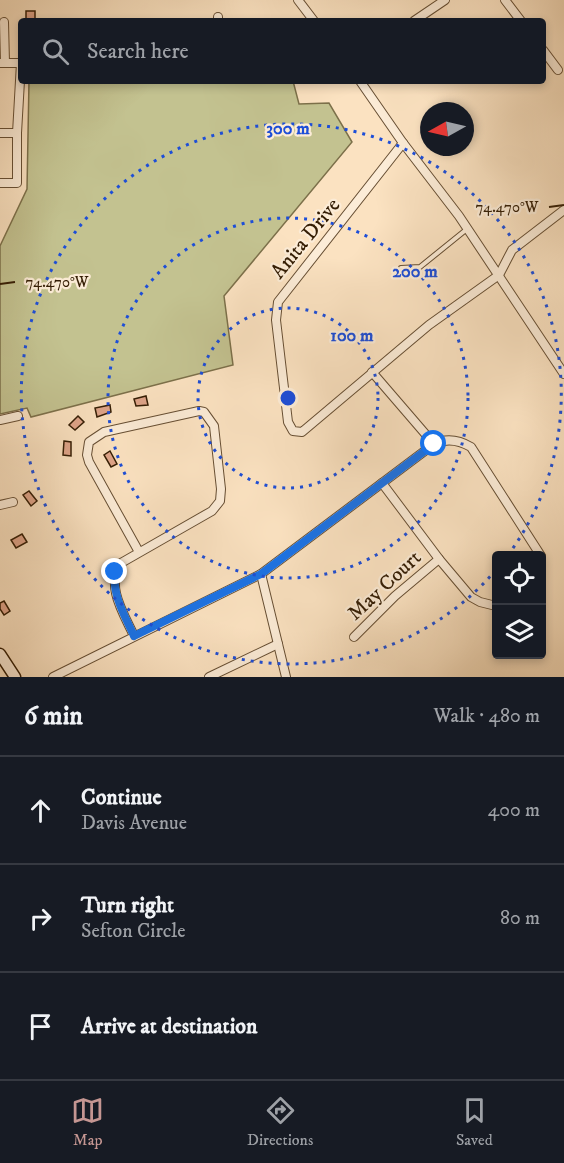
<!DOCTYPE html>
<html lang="en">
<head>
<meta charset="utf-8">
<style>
  :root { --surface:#171b24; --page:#242831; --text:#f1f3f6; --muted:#9ea1a6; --line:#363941; --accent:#c59692 }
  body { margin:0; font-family:"IM FELL DW Pica",serif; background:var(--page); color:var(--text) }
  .controls { position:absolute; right:18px; bottom:18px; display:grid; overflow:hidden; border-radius:6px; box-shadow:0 3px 9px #0003 }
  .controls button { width:54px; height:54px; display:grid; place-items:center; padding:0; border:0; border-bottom:2px solid var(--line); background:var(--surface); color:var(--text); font:30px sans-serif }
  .compass { position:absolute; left:420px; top:102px; width:54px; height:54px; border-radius:50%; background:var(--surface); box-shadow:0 3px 9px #0003; rotate:262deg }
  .stop { position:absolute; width:18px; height:18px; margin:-14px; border:4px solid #1a73e8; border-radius:50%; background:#fff }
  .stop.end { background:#1a73e8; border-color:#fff; box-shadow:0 2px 6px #0008 }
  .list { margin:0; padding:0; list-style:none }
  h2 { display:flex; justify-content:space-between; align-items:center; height:78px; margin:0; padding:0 24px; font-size:26px }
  h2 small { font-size:20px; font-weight:400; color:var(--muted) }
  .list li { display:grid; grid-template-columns:39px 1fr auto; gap:18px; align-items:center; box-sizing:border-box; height:108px; padding:0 24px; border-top:2px solid var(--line) }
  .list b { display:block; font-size:22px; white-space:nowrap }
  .list p { margin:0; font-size:20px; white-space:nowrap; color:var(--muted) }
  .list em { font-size:20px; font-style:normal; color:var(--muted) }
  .icon { flex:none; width:33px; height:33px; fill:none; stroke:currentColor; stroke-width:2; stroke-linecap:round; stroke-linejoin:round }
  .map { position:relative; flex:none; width:564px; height:677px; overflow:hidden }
  .search { position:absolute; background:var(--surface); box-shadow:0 3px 9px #0003; left:18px; right:18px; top:18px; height:66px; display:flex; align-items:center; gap:15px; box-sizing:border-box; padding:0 21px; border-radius:6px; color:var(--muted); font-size:22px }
  .sheet { height:402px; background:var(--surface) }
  nav { display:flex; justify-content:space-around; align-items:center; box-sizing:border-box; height:84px; border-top:2px solid var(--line); background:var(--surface); font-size:16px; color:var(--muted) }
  nav a { display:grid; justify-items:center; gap:3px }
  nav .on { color:var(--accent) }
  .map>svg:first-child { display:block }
  .green { fill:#c3c290; stroke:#7c704a; stroke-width:1.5 }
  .building { fill:#e0a58a; stroke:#341d04; stroke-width:1.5 }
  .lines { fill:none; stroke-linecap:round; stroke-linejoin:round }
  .lane-casing { stroke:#664e33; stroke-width:6 }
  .street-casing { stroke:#664e33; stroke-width:10 }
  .secondary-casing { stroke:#341d04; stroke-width:13 }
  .lane { stroke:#fcecd7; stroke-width:4 }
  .street { stroke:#fcecd7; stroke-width:8 }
  .secondary { stroke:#fcecd7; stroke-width:10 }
  .route { stroke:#1a73e8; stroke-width:8 }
  .ticks { fill:none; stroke:#341d04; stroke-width:2 }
  .ring { fill:none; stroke:#1d4ed8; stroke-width:3; stroke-dasharray:3 6 }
  .labels { text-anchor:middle; stroke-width:4.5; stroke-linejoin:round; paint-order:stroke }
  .street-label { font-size:21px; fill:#341d04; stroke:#fcecd7 }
  .ticks-label { font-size:15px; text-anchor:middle; fill:#341d04; stroke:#fcecd7; stroke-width:4.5; stroke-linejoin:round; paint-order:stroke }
  .centre { fill:#1d4ed8; stroke:#fcecd7; stroke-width:3 }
  .ring-label { font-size:18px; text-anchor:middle; font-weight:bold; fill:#1d4ed8; stroke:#fcecd7; stroke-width:4.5; stroke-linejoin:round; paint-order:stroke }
</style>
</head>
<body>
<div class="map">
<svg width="564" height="677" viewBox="0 0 564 677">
  <rect width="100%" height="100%" fill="#fbe2c1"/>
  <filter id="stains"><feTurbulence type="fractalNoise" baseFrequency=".00333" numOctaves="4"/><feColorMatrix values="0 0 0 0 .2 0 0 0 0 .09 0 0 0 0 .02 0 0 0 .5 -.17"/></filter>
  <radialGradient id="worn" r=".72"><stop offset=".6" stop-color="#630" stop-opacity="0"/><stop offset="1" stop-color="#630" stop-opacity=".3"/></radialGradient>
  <!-- green -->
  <path class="green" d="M 29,81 L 293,81 L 299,104 L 329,103 L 352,142 L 224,296 L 233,365 L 31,417 L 27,408 L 0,414 L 0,246 L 27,189 Z"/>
  <!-- building -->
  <g class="building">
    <rect x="26" y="11" width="9" height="10"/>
    <path d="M 146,396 L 148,405 L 136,406 L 134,399 Z"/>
    <path d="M 110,405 L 111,412 L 97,417 L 95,408 Z"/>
    <path d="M 78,416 L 84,422 L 75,430 L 69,425 Z"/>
    <path d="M 64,441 L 71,442 L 71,456 L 63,455 Z"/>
    <path d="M 110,451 L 117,464 L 111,467 L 104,455 Z"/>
    <path d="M 29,491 L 37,501 L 31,506 L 23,495 Z"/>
    <path d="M 22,534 L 27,542 L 16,548 L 11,540 Z"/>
    <path d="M 4,601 L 10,611 L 4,615 L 0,609 L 0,603 Z"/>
  </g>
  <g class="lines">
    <!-- lane casing -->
    <g class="lane-casing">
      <path id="lane" d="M 401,268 L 420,267 L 467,229"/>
    </g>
    <!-- street casing -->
    <g class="street-casing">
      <g id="street">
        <path d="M 298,0 L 314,21"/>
        <path d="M 505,0 L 521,21"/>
        <path d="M 218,21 L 218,17"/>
        <path d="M 414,21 L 445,0"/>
        <path d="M 4,22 L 5,63"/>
        <path d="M 543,50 L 558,70"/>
        <path d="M 0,63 L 21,63 L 17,133 L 17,183 L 0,183"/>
        <path d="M 360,81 L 403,143 L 459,216 L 564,374"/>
        <path d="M 0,133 L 17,133"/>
        <path d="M 403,143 L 278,302 L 276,320 L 288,422 L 293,431 L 302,432 L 429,325 L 499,275 L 512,250 L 564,210"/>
        <path d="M 372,372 L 434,444"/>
        <path d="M 0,420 L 18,416"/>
        <path d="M 382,483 L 439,559 L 471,597 L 480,602 L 496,606"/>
        <path d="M 0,505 L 13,502"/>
        <path d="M 261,574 L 286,677"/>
        <path d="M 134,636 C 124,614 105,586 121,563 L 212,511 L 220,501 L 221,489 L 214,426 L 204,412 L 199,411 L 104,432 L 89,442 L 87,455 L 89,462 L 139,552"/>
        <path d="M 354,637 L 395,596 L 439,559"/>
        <path d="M 53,677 L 261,574 L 434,444 C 446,438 459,440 471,447 L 541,556"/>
        <path d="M 209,677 L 278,644"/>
      </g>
    </g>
    <!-- secondary casing -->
    <g class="secondary-casing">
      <path id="secondary" d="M 0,654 L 15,677"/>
    </g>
    <!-- lane -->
    <use href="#lane" class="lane"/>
    <!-- street -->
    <use href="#street" class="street"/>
    <!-- secondary -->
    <use href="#secondary" class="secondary"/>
  </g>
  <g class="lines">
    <!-- route -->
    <path class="route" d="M 115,572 C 112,595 125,616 134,636 L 261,574 L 434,444"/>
  </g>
  <!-- ticks -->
  <path class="ticks" d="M 549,207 L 564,205M 0,284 L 15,282"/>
  <!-- distance rings -->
  <g class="ring">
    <circle cx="288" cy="398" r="90"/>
    <circle cx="288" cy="398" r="180"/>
    <path d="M496 570A270 270 0 1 1 508 555"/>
  </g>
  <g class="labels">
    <!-- street labels -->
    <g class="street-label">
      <text transform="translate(305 238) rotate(-51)" y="7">Anita Drive</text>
      <text transform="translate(384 585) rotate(-43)" y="7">May Court</text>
    </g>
  </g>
  <g class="ticks-label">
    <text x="507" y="212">74.470°W</text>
    <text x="57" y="287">74.470°W</text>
  </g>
  <circle cx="288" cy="398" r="9" class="centre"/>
  <g class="ring-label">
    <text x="288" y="134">300 m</text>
    <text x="415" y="277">200 m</text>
    <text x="352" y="341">100 m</text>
  </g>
  <rect width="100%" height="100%" filter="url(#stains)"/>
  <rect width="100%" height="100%" fill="url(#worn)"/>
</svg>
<div class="controls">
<button><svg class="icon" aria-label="locate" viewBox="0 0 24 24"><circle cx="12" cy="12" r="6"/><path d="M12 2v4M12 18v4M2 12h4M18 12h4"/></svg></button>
<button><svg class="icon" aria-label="layers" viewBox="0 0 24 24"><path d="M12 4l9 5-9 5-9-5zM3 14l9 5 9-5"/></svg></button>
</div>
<svg class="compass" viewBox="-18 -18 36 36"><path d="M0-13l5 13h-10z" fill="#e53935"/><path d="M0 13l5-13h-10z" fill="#9ea1a6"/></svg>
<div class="stop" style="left:434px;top:444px"></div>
<div class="stop end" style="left:115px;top:572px"></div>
<div class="search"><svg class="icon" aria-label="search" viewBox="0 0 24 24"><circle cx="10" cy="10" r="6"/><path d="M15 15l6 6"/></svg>Search here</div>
</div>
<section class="sheet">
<h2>6 min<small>Walk · 480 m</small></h2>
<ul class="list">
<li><svg class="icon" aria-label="ahead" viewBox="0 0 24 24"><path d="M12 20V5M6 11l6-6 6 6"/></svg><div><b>Continue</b><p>Davis Avenue</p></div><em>400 m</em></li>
<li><svg class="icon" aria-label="right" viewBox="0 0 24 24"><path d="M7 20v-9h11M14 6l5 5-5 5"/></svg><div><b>Turn right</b><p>Sefton Circle</p></div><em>80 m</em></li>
<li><svg class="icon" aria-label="arrive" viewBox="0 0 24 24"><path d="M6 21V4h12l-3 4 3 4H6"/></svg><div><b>Arrive at destination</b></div></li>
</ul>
</section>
<nav>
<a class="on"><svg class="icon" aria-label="map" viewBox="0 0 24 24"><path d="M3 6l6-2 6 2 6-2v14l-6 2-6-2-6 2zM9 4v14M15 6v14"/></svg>Map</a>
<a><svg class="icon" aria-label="directions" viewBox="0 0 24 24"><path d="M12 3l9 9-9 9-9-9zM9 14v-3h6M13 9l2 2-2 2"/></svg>Directions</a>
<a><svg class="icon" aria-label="saved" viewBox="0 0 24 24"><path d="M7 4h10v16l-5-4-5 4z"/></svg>Saved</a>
</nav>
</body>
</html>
